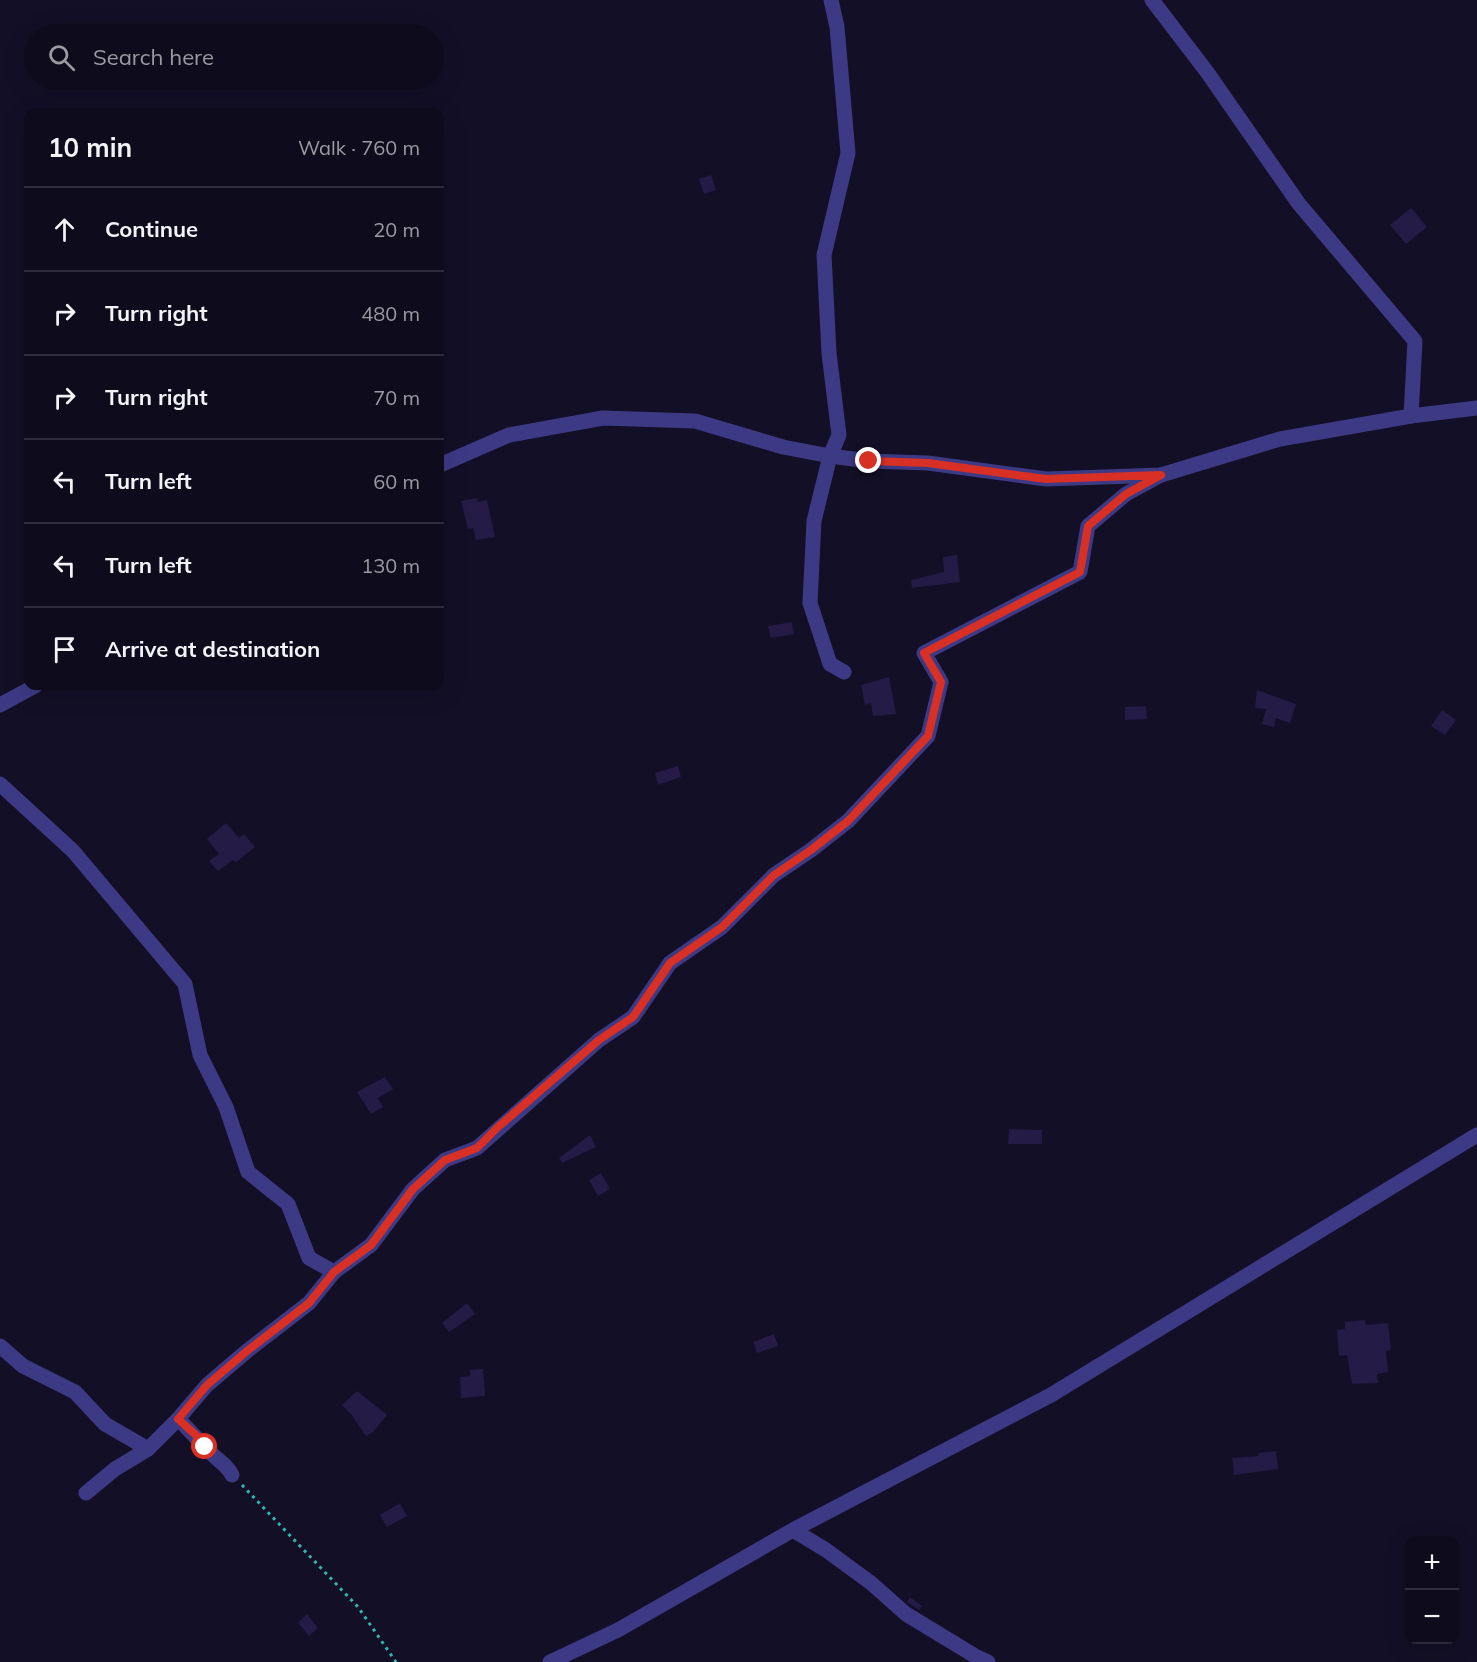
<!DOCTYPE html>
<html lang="en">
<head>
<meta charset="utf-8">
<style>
  :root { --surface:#0e0b1c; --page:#171425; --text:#f1f3f6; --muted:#9b9ba3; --line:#2e2b3b }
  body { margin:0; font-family:Mulish,sans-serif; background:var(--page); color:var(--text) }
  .controls { position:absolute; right:18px; bottom:18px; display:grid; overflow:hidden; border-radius:12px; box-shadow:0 6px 24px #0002 }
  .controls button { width:54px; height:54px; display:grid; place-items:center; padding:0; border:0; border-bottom:2px solid var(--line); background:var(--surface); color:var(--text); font:30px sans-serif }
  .stop { position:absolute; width:18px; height:18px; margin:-14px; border:4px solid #d93025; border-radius:50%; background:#fff }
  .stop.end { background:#d93025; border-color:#fff; box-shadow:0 2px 6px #0008 }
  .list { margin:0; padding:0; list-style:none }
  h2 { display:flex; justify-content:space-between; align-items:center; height:78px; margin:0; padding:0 24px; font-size:26px }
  h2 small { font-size:20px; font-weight:400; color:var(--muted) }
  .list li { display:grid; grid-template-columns:39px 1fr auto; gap:18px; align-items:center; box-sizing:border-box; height:84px; padding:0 24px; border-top:2px solid var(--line) }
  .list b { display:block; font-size:22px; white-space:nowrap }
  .list em { font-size:20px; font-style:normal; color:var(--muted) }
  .icon { flex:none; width:33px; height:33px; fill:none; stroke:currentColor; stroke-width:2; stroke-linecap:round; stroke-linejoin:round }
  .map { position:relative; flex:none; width:1477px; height:1662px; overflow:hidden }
  .search { position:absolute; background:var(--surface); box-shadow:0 6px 24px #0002; left:24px; top:24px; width:420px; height:66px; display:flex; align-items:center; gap:15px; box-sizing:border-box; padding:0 21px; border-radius:33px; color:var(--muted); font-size:22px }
  .panel { position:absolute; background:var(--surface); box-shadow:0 6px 24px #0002; left:24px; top:108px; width:420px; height:582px; border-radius:12px }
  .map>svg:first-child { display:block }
  .building { fill:#241b47 }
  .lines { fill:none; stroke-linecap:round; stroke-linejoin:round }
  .path { stroke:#2fb8b0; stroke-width:3; stroke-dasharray:3 4.5; stroke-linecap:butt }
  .street { stroke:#3d3a85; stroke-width:15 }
  .route { stroke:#d93025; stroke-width:8 }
</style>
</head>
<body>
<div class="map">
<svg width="1477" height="1662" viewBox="0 0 1477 1662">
  <rect width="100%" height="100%" fill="#130f26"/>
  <!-- building -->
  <g class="building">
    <path d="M 711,175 L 716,190 L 704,194 L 699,179 Z"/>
    <path d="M 1411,208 L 1427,227 L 1406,244 L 1390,225 Z"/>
    <path d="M 477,498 L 478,502 L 487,500 L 495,537 L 476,540 L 473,528 L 468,529 L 461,501 Z"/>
    <path d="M 957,555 L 960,582 L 912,588 L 911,580 L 944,572 L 943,557 Z"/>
    <path d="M 792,622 L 794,634 L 771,638 L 768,626 Z"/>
    <path d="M 889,677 L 896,714 L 873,716 L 871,703 L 865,705 L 861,685 Z"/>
    <path d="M 1257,690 L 1296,704 L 1290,723 L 1276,718 L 1274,727 L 1262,724 L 1266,709 L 1255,708 Z"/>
    <path d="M 1146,706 L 1147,719 L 1125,720 L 1125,707 Z"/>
    <path d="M 1442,710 L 1456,720 L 1445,735 L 1431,726 Z"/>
    <path d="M 678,766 L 681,777 L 658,785 L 655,773 Z"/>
    <path d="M 226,823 L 239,838 L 244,834 L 255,847 L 236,862 L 233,860 L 218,871 L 209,861 L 219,854 L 207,839 Z"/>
    <path d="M 385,1077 L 393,1089 L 378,1098 L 383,1107 L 371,1114 L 357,1092 Z"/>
    <path d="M 1009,1129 L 1042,1130 L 1042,1144 L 1008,1144 Z"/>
    <path d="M 590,1135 L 596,1147 L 562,1163 L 559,1158 Z"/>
    <path d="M 601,1173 L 610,1189 L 598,1196 L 589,1180 Z"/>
    <path d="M 467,1303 L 475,1314 L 449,1332 L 442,1323 Z"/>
    <path d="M 1365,1320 L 1366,1325 L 1388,1323 L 1391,1350 L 1386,1351 L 1388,1372 L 1377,1374 L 1378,1383 L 1352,1384 L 1347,1355 L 1339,1356 L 1337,1330 L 1345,1329 L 1345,1322 Z"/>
    <path d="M 774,1334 L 778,1346 L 757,1353 L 753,1342 Z"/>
    <path d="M 483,1369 L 485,1396 L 461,1398 L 460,1377 L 470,1376 L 470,1370 Z"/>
    <path d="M 357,1391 L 387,1415 L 373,1432 L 366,1436 L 351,1414 L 342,1405 Z"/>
    <path d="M 1276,1451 L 1278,1469 L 1234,1475 L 1232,1458 L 1259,1456 L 1258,1453 Z"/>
    <path d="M 400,1503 L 407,1516 L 387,1527 L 380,1515 Z"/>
    <path d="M 910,1597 L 922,1606 L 919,1610 L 907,1602 Z"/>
    <path d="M 307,1614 L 318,1628 L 309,1636 L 298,1623 Z"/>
  </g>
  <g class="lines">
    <!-- path -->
    <path class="path" d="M 242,1485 L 358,1607 L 396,1662"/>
    <!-- street -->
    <g class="street">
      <path d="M 831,0 L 837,27 L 848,153 L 824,255 L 829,353 L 839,435 L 830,456 L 814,521 L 810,603 L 830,664 L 844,672"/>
      <path d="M 1152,0 L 1207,72 L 1299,204 L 1415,341 L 1411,416"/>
      <path d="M 440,465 L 509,435 L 603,418 L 695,421 L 783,447 L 830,456 L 869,461 L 928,463 L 1046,479 L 1161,475 L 1280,439 L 1411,416 L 1477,408"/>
      <path d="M 0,705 L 35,686"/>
      <path d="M 0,784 L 73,851 L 185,984 L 200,1055 L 226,1107 L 248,1172 L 288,1204 L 309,1258 L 334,1272 L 371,1245 L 413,1189 L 445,1160 L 477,1148 L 599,1040 L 633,1017 L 670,963 L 722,927 L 774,875 L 811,850 L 848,821 L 928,736 L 941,682 L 924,653 L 1080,572 L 1088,526 L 1126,494 L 1161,475"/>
      <path d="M 0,1346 L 23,1366 L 75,1392 L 105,1424 L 148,1449"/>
      <path d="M 178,1419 C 190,1430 200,1443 212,1454 C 220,1462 227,1465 232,1475"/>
      <path d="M 86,1493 L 115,1469 L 148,1449 L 178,1419 L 207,1385 L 247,1351 L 309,1303 L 334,1272"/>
      <path d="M 793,1530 L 826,1550 L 871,1583 L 906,1614 L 975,1656 L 988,1662"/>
      <path d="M 550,1662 L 618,1630 L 793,1530 L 1051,1395 L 1477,1135"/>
    </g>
  </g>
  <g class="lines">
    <!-- route -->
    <path class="route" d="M 205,1447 L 198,1437 L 178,1419 L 207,1385 L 247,1351 L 309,1303 L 334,1272 L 371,1245 L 413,1189 L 445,1160 L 477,1148 L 498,1127 L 599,1040 L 633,1017 L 670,963 L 722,927 L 774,875 L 811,850 L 848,821 L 928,736 L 941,682 L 924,653 L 1080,572 L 1088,526 L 1126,494 L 1161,475 L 1046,479 L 928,463 L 869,461"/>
  </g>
</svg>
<div class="controls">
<button>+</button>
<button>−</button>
</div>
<div class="stop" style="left:205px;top:1447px"></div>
<div class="stop end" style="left:869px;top:461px"></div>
<div class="search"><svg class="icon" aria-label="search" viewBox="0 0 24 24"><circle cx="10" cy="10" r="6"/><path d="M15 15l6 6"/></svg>Search here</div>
<section class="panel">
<h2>10 min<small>Walk · 760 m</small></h2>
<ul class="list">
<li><svg class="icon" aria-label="ahead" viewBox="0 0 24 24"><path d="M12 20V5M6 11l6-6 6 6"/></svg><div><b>Continue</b></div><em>20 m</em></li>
<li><svg class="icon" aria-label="right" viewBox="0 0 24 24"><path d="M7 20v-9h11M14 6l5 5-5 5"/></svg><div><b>Turn right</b></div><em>480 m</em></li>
<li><svg class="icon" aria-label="right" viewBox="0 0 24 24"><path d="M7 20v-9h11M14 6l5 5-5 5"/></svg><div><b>Turn right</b></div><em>70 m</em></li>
<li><svg class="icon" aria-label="left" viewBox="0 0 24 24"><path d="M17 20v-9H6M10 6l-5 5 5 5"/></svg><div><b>Turn left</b></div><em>60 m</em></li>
<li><svg class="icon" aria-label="left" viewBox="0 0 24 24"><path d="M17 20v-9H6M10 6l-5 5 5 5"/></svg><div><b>Turn left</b></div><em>130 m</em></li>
<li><svg class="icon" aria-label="arrive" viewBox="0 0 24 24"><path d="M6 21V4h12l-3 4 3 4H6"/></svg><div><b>Arrive at destination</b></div></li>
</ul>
</section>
</div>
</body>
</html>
